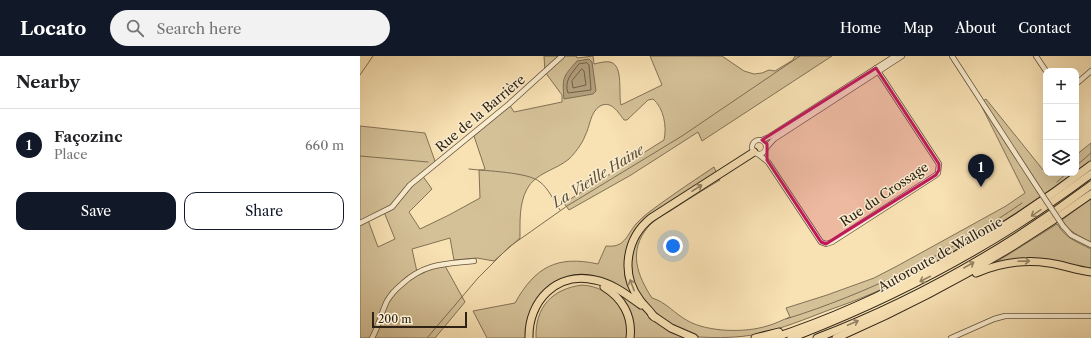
<!DOCTYPE html>
<html lang="en">
<head>
<meta charset="utf-8">
<style>
  :root { --surface:#fff; --page:#f2f2f2; --text:#202124; --muted:#757577; --line:#e0e0e0; --accent:#111827 }
  body { margin:0; font-family:"Libre Caslon Text",serif; background:var(--page); color:var(--text) }
  .controls { position:absolute; right:12px; top:12px; display:grid; overflow:hidden; border-radius:8px; box-shadow:0 4px 16px #0002 }
  .controls button { width:36px; height:36px; display:grid; place-items:center; padding:0; border:0; border-bottom:1px solid var(--line); background:var(--surface); color:var(--text); font:20px sans-serif }
  .scale { position:absolute; left:12px; bottom:10px; width:95px; box-sizing:border-box; padding-left:4px; border:2px solid #2d2215; border-top:0; font-size:11px; line-height:14px; white-space:nowrap; color:#2d2215; -webkit-text-stroke:3px #faecce; paint-order:stroke }
  .you { position:absolute; left:313px; top:190px; width:14px; height:14px; margin:-10px; border:3px solid #fff; border-radius:50%; background:#1a73e8; box-shadow:0 0 0 6px #1a73e833 }
  .badge { display:grid; place-items:center; width:26px; height:26px; border-radius:50%; background:var(--accent); color:#fff; font-size:13px; font-weight:700 }
  .pin { position:absolute; translate:-50% -33px; filter:drop-shadow(0 1px 2px #0008) }
  .pin::after { content:''; position:absolute; top:21px; width:14px; height:12px; background:inherit; clip-path:polygon(0 0,100% 0,50% 100%) }
  .list { margin:0; padding:0; list-style:none }
  h2 { display:flex; justify-content:space-between; align-items:center; height:52px; margin:0; padding:0 16px; font-size:17px }
  h2 small { font-size:13px; font-weight:400; color:var(--muted) }
  .list li { display:grid; grid-template-columns:26px 1fr auto; gap:12px; align-items:center; box-sizing:border-box; height:72px; padding:0 16px; border-top:1px solid var(--line) }
  .list b { display:block; font-size:15px; white-space:nowrap }
  .list p { margin:0; font-size:13px; white-space:nowrap; color:var(--muted) }
  .list em { font-size:13px; font-style:normal; color:var(--muted) }
  .actions { display:flex; gap:8px; padding:12px 16px }
  .actions a { flex:1; padding:9px 0; border:1px solid var(--accent); border-radius:12px; text-align:center; font-size:14px; color:var(--accent) }
  .actions .main { background:var(--accent); color:#fff }
  .icon { flex:none; width:22px; height:22px; fill:none; stroke:currentColor; stroke-width:2; stroke-linecap:round; stroke-linejoin:round }
  .map { position:relative; flex:none; width:731px; height:282px; overflow:hidden }
  header { display:flex; align-items:center; gap:24px; box-sizing:border-box; height:56px; padding:0 20px; background:var(--accent); color:#fff }
  header strong { font-size:19px }
  nav { display:flex; gap:22px; margin-inline-start:auto; font-size:14px }
  .search { width:280px; height:36px; background:var(--page); display:flex; align-items:center; gap:10px; box-sizing:border-box; padding:0 14px; border-radius:22px; color:var(--muted); font-size:15px }
  main { display:flex }
  aside { flex:1; background:var(--surface) }
  .map>svg:first-child { display:block }
  .green { fill:#d5c198; stroke:#817256; fill-rule:evenodd }
  .water { fill:#b3a07d; stroke:#7d6e53 }
  .lines { fill:none; stroke-linecap:round; stroke-linejoin:round }
  .shore { stroke:#706149; stroke-width:1 }
  .stream { stroke:#7d6e53; stroke-width:1 }
  .minor-casing { stroke:#60523c; stroke-width:6 }
  .highway-casing { stroke:#2d2215; stroke-width:9 }
  .minor { stroke:#faecce; stroke-width:4.5 }
  .highway { stroke:#f8e1b3; stroke-width:7 }
  .minor-bridge-casing { stroke:#60523c; stroke-width:6; stroke-linecap:butt }
  .minor-bridge { stroke:#faecce; stroke-width:4.5 }
  .oneway { stroke:#928264 }
  .marked { fill:#c2185b; fill-opacity:0.2; stroke:#c2185b; stroke-width:3; stroke-linejoin:round }
  .labels { text-anchor:middle; stroke-width:3; stroke-linejoin:round; paint-order:stroke }
  .street-label { font-size:13px; fill:#2d2215; stroke:#faecce }
  .water-label { font-size:14px; font-style:italic; fill:#5c4e39; stroke:#faecce }
</style>
</head>
<body>
<header>
<strong>Locato</strong>
<div class="search"><svg class="icon" aria-label="search" viewBox="0 0 24 24"><circle cx="10" cy="10" r="6"/><path d="M15 15l6 6"/></svg>Search here</div>
<nav><a>Home</a><a>Map</a><a>About</a><a>Contact</a></nav>
</header>
<main>
<aside>
<h2>Nearby<small></small></h2>
<ul class="list">
<li><span class="badge">1</span><div><b>Façozinc</b><p>Place</p></div><em>660 m</em></li>
</ul>
<div class="actions"><a class="main">Save</a><a>Share</a></div>
</aside>
<div class="map">
<svg width="731" height="282" viewBox="0 0 731 282">
  <rect width="100%" height="100%" fill="#f8e1b3"/>
  <filter id="stains"><feTurbulence type="fractalNoise" baseFrequency=".005" numOctaves="4"/><feColorMatrix values="0 0 0 0 .2 0 0 0 0 .09 0 0 0 0 .02 0 0 0 .5 -.17"/></filter>
  <radialGradient id="worn" r=".72"><stop offset=".6" stop-color="#630" stop-opacity="0"/><stop offset="1" stop-color="#630" stop-opacity=".3"/></radialGradient>
  <!-- green -->
  <g class="green">
    <path d="M 184,0 L 216,0 L 217,2 L 233,0 L 234,8 C 239,7 245,5 250,6 C 264,9 258,38 261,49 L 302,29 L 290,0 L 362,0 L 384,15 L 394,18 L 402,17 L 409,14 L 415,15 L 433,4 L 435,0 L 472,0 L 342,85 L 338,76 L 271,119 L 209,154 L 204,147 L 304,84 C 307,71 304,52 293,43 L 288,44 L 267,64 L 264,64 C 258,56 251,44 240,50 C 230,56 230,71 225,80 C 222,88 215,97 209,103 C 196,114 175,117 167,133 C 159,148 160,165 160,182 L 134,205 L 117,202 L 94,204 L 90,182 L 52,193 L 57,216 L 84,208 L 105,246 L 75,282 L 0,282 L 0,70 L 65,77 L 76,108 L 62,119 L 72,133 L 49,156 L 60,173 L 89,159 L 120,142 L 119,114 L 123,114 L 125,113 L 114,80 L 149,48 L 154,56 L 202,46 L 202,39 L 185,16 ZM 24,156 L 35,183 L 18,191 L 8,164 Z"/>
    <path d="M 626,43 L 688,120 L 693,117 L 714,117 C 662,154 609,189 553,217 C 539,224 526,232 511,238 C 497,244 483,249 469,254 C 445,263 422,273 397,278 C 379,282 357,282 339,281 C 299,270 258,231 275,187 C 277,182 282,175 285,170 C 290,164 300,160 307,156 C 324,144 341,132 358,121 L 360,124 C 346,132 332,141 318,150 C 308,157 296,162 288,171 C 268,195 277,219 292,242 C 306,246 315,258 328,265 C 348,276 385,277 407,270 C 415,268 422,264 430,261 L 426,252 L 467,239 L 514,222 L 539,209 L 646,150 L 665,137 L 620,47 Z"/>
    <path d="M 731,87 L 731,105 L 716,115 L 716,99 Z"/>
    <path d="M 354,111 L 357,118 L 286,164 L 267,198 L 276,242 C 264,235 247,224 235,221 C 196,210 165,245 166,282 L 127,282 L 113,255 L 155,247 C 175,211 197,199 238,208 L 246,190 C 265,192 266,180 276,168 C 283,160 292,154 300,148 C 318,135 336,123 354,111 Z"/>
    <path d="M 731,142 L 731,186 C 719,180 709,176 702,164 Z"/>
    <path d="M 697,168 C 707,183 715,185 731,193 L 731,214 L 697,207 L 630,210 Z"/>
    <path d="M 238,226 L 273,245 L 299,266 L 327,282 L 273,282 L 266,250 Z"/>
    <path d="M 222,229 C 251,231 270,253 267,282 L 176,282 C 175,251 192,233 222,229 Z"/>
  </g>
  <!-- water -->
  <path class="water" d="M 229,3 L 232,6 L 236,35 L 233,38 L 204,43 C 202,21 203,21 217,5 Z"/>
  <g class="lines">
    <!-- shore -->
    <g class="shore">
      <path d="M 227,7 L 229,9 L 231,34 L 208,37 C 204,25 211,18 219,8 Z"/>
      <path d="M 222,13 L 224,15 L 226,29 L 213,32 L 212,25 Z"/>
    </g>
    <!-- stream -->
    <g class="stream">
      <path d="M 0,19 L 13,0"/>
      <path d="M 0,100 L 68,106"/>
      <path d="M 716,110 L 731,97"/>
      <path d="M 109,113 C 125,115 169,116 180,126 C 188,132 194,145 200,154"/>
      <path d="M 697,126 L 707,117"/>
      <path d="M 426,263 C 509,237 590,197 662,147"/>
      <path d="M 67,282 L 118,222 L 149,191 L 207,150 L 322,80 L 440,0"/>
    </g>
    <!-- minor casing -->
    <g class="minor-casing">
      <g id="minor">
        <path d="M 592,0 L 679,134"/>
        <path d="M 676,0 L 686,15"/>
        <path d="M 716,28 L 731,15"/>
        <circle cx="399" cy="91" r="7"/>
        <path d="M 402,84 L 409,81 L 535,0"/>
        <path d="M 406,92 L 414,83 L 542,0"/>
        <path d="M 398,98 L 408,106 L 461,186 L 466,188 L 472,186 L 576,119 L 578,117 L 579,108 L 516,12"/>
        <path d="M 0,167 L 32,151 L 50,129 L 149,48 L 202,0"/>
        <path d="M 703,170 L 711,179 L 731,189"/>
        <path d="M 12,282 C 19,270 21,257 27,245 C 31,238 36,233 42,228 C 65,207 85,208 114,205"/>
        <path d="M 591,282 L 634,263 L 645,260 L 731,260"/>
      </g>
    </g>
    <!-- highway casing -->
    <g class="highway-casing">
      <g id="highway">
        <path d="M 616,217 C 640,207 664,203 689,207 C 703,209 716,214 731,216"/>
        <path d="M 244,231 C 262,242 273,260 270,282"/>
        <path d="M 292,259 L 311,272 L 334,282"/>
        <path d="M 294,261 C 290,254 284,250 280,244 C 260,218 266,182 291,162 L 394,96"/>
        <path d="M 169,282 C 168,245 197,215 235,224 C 252,227 267,239 281,249"/>
        <path d="M 395,282 L 419,276"/>
        <path d="M 413,282 C 526,245 637,181 731,109"/>
        <path d="M 431,282 C 538,241 639,187 731,118"/>
        <path d="M 457,282 C 554,245 647,192 731,129"/>
        <path d="M 476,282 C 566,243 651,196 731,138"/>
      </g>
    </g>
    <!-- minor -->
    <use href="#minor" class="minor"/>
    <!-- highway -->
    <use href="#highway" class="highway"/>
    <!-- minor-bridge casing -->
    <g class="minor-bridge-casing">
      <path id="minor-bridge" d="M 679,134 L 703,170"/>
    </g>
    <!-- minor-bridge -->
    <use href="#minor-bridge" class="minor-bridge"/>
  </g>
  <!-- one-way arrows -->
  <defs><path id="oneway-shaft" d="M-6 0H5M1.5-3L5.5 0L1.5 3" fill="none" stroke-width="1.6" stroke-linecap="round" stroke-linejoin="round"/></defs>
  <g class="oneway">
    <use href="#oneway-shaft" transform="translate(337 132) rotate(-33)"/>
    <use href="#oneway-shaft" transform="translate(676 157) rotate(146)"/>
    <use href="#oneway-shaft" transform="translate(664 205) rotate(-2)"/>
    <use href="#oneway-shaft" transform="translate(609 209) rotate(-30)"/>
    <use href="#oneway-shaft" transform="translate(565 223) rotate(153)"/>
    <use href="#oneway-shaft" transform="translate(272 229) rotate(-111)"/>
    <use href="#oneway-shaft" transform="translate(493 267) rotate(-23)"/>
  </g>
  <!-- marked area -->
  <path class="marked" d="M 516,12 L 579,108 L 579,114 L 576,119 L 466,188 L 461,186 L 407,104 L 407,88 L 402,84 Z"/>
  <g class="labels">
    <!-- street labels -->
    <g class="street-label">
      <text transform="translate(120 57) rotate(-40)" y="5">Rue de la Barrière</text>
      <text transform="translate(524 138) rotate(-34)" y="5">Rue du Crossage</text>
      <text transform="translate(580 198) rotate(-29)" y="5">Autoroute de Wallonie</text>
    </g>
    <!-- water labels -->
    <g class="water-label">
      <text transform="translate(238 120) rotate(-32)" y="5">La Vieille Haine</text>
    </g>
  </g>
  <rect width="100%" height="100%" filter="url(#stains)"/>
  <rect width="100%" height="100%" fill="url(#worn)"/>
</svg>
<div class="controls">
<button>+</button>
<button>−</button>
<button><svg class="icon" aria-label="layers" viewBox="0 0 24 24"><path d="M12 4l9 5-9 5-9-5zM3 14l9 5 9-5"/></svg></button>
</div>
<div class="scale">200 m</div>
<div class="you"></div>
<div class="pin badge" style="left:621px;top:131px">1</div>
</div>
</main>
</body>
</html>
